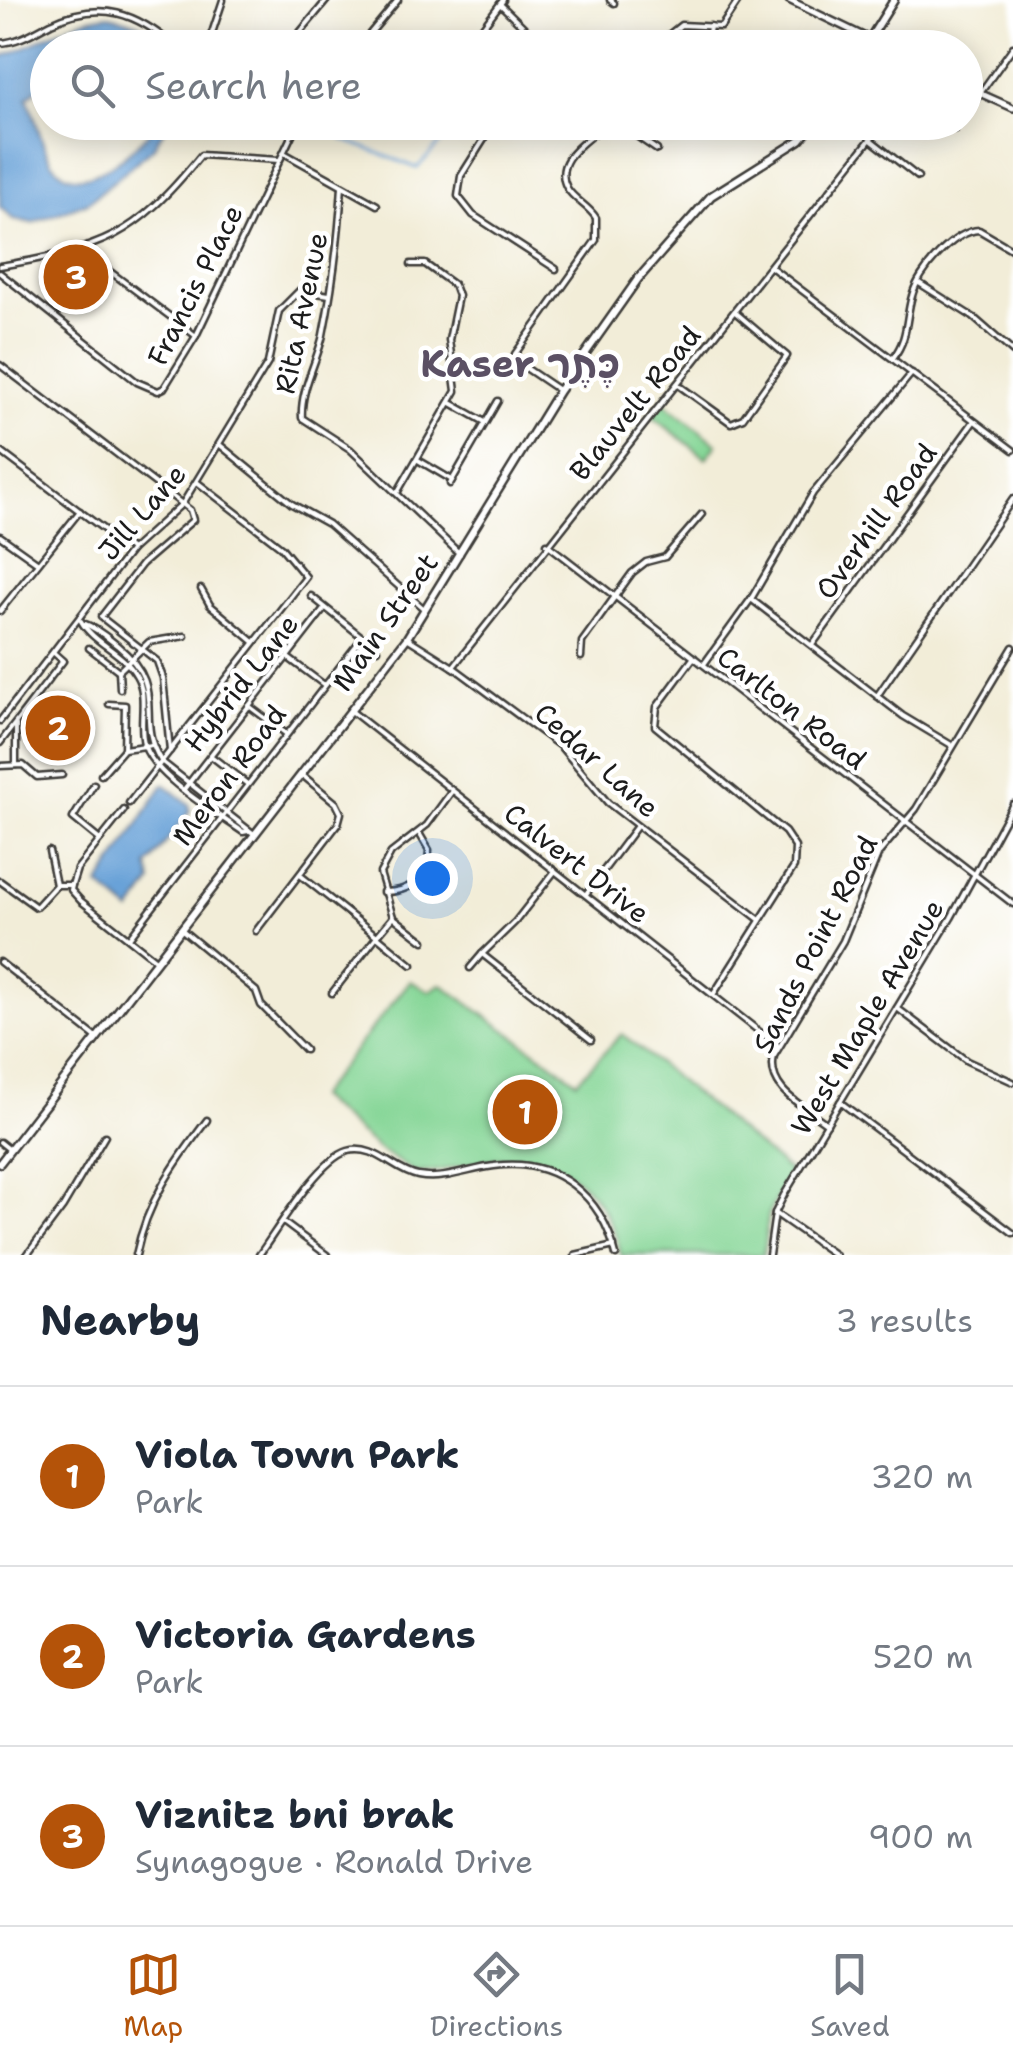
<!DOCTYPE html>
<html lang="en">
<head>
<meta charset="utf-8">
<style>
  :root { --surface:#fff; --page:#f6f6f7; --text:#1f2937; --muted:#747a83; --line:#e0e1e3; --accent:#b45309 }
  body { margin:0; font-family:"Shantell Sans","Playpen Sans Hebrew",sans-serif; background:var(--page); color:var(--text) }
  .you { position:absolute; left:432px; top:878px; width:35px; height:35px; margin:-25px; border:8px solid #fff; border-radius:50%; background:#1a73e8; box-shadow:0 0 0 15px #1a73e833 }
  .badge { display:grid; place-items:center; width:65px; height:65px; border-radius:50%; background:var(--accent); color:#fff; font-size:32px; font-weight:700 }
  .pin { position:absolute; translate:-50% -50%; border:5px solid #fff; box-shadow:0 2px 10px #0006 }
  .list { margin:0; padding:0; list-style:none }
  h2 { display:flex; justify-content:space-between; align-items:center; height:130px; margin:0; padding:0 40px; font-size:42px }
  h2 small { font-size:32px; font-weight:400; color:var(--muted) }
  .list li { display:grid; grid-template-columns:65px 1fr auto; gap:30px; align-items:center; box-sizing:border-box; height:180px; padding:0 40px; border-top:2px solid var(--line) }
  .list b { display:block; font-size:38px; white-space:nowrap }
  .list p { margin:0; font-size:32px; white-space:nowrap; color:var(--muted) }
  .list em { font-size:32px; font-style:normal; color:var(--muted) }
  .icon { flex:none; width:55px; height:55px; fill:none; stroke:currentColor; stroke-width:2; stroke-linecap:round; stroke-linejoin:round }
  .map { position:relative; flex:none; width:1013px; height:1255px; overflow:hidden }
  .search { position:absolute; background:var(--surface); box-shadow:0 5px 25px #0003; left:30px; right:30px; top:30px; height:110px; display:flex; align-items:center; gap:25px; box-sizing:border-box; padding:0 35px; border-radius:55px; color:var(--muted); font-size:38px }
  .sheet { height:670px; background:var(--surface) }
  nav { display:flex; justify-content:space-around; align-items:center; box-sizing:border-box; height:140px; border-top:2px solid var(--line); background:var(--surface); font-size:28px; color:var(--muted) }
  nav a { display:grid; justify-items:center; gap:5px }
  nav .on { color:var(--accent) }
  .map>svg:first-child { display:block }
  .green { fill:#84d595; stroke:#507858; stroke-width:2.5 }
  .water { fill:#69a2d8; stroke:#425f7a; stroke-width:2.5 }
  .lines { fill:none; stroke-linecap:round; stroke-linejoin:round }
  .stream { stroke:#69a2d8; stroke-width:2.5 }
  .minor-casing { stroke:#3c3b38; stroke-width:9 }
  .tertiary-casing { stroke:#3c3b38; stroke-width:10 }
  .secondary-casing { stroke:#3c3b38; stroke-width:11 }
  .minor { stroke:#fff; stroke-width:4 }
  .tertiary { stroke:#fff; stroke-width:5 }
  .secondary { stroke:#fff; stroke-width:6 }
  .labels { text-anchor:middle; stroke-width:9; stroke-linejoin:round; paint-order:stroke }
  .street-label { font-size:28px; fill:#1c1c1c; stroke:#fff }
  .district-label { font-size:38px; font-weight:bold; fill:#5b5064; stroke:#fff }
</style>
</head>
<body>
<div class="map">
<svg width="1013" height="1255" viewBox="0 0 1013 1255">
  <rect width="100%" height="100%" fill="#fff"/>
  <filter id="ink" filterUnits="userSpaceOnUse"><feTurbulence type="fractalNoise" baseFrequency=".01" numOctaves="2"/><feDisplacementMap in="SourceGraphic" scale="20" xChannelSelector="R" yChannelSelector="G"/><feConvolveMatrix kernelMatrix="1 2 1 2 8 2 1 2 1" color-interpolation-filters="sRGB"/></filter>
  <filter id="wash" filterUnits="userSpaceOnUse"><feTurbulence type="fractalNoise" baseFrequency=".0048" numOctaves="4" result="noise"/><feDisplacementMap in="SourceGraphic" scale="40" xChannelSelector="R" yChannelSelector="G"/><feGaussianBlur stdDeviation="2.25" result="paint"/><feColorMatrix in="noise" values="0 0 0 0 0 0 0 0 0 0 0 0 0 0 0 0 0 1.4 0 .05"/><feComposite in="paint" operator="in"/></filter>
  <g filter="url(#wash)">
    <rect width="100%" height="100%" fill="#f2edd8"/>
    <!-- green -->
    <g class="green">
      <path d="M 663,402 L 717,444 L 706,458 L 651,415 Z"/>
      <path d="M 410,981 L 429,991 L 441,984 L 577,1081 L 622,1034 L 790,1172 L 769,1213 L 763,1255 L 621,1255 C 609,1198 563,1149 500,1158 C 472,1162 446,1172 416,1173 L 378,1149 L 317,1097 Z"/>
    </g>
    <!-- water -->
    <g class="water">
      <path d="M 109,15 L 139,24 L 157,39 L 151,47 L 103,41 L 86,47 L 48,48 L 47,80 L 27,98 C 36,116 39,134 46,151 C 72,211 132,153 157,123 L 168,123 L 154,147 L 89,202 L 32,223 L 13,219 L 0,207 L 0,57 C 39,45 66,19 109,15 Z"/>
      <path d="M 164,784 L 189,804 L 190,811 L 148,866 L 152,882 L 131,912 L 99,885 Z"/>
    </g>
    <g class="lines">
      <!-- stream -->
      <path class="stream" d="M 344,122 L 342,139 L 417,168 L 450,133 L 483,136"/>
    </g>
  </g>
  <g filter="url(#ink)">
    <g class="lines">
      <!-- minor casing -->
      <g class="minor-casing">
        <g id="minor">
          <path d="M 610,0 L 614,3"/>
          <path d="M 500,4 L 545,48"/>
          <path d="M 0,43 C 19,42 34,32 51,23 C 101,0 136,12 177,48"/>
          <path d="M 159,48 L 167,39"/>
          <path d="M 207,48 L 223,0"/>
          <path d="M 287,48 L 327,0"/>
          <path d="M 358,48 L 398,0"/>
          <path d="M 467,48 L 503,0"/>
          <path d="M 652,48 L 681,25 L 721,27 L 739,0"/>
          <path d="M 707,48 L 710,26"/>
          <path d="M 966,113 L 1013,47"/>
          <path d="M 373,122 L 382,126 L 405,122"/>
          <path d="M 495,122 L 461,176 L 458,196 L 473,215 L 556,269"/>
          <path d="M 616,122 L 657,150"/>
          <path d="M 955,129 L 959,122"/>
          <path d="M 871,140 L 918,177"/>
          <path d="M 284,153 L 377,205"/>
          <path d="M 342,186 C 339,236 333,286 323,335 C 317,362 300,390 302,418 L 350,449 L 460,554"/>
          <path d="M 84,252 L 196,336"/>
          <path d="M 0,266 C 103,248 133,239 201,155 L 279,160"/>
          <path d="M 771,267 L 1013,450"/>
          <path d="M 0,273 L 137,382 L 158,391 L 164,388 L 196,336 L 298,122"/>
          <path d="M 919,283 L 973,317 L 1013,352"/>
          <path d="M 893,358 C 909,337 905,320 912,296 C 918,272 954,231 979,230 L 1013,250"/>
          <path d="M 0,365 L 190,510 L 193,520 L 142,564 L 101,617 L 157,661 L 163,678 L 170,751"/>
          <path d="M 677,384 L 731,423 L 743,418 L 787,356 L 735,312"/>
          <path d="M 557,389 L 520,364 L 515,354 L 596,240 L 596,218 C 589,206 574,200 567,188 C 551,158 590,140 607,122"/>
          <path d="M 451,403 L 485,422"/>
          <path d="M 220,445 L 292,504 L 328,524 L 423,608"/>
          <path d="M 0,451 L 131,550"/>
          <path d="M 418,460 L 452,480"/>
          <path d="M 450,484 L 498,401"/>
          <path d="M 397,493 L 456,391 L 449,340 L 458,296 L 454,285 L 425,264 L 411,264"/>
          <path d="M 0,536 L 38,563"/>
          <path d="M 547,544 L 1013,904"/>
          <path d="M 201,589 L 210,605 L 254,642"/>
          <path d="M 311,596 L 377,649"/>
          <path d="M 751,599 L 903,716 L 953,746"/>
          <path d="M 0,611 L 80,511"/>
          <path d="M 81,621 C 93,643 123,652 136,675 C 149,696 138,721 144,744 C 153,776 216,813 243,832 L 248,831"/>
          <path d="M 85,624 C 97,628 108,638 118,646 C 170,690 133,716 161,761 L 254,834"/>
          <path d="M 407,638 L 453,667 L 884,122"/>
          <path d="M 812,645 L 974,421"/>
          <path d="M 89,648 L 119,671"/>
          <path d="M 287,657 L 323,684"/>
          <path d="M 581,657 L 582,642 L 632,573 L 646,562 L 665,557 L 702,514"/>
          <path d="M 694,657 L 657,707 L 655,726 L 785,832 L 795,847 L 794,867 L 713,995"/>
          <path d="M 704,664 L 751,599 L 813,493 L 912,373"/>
          <path d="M 453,667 L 561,747 L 608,803 L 760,920"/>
          <path d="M 120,689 L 119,671 L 149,642 L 185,636"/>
          <path d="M 877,696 L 1013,499"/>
          <path d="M 109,704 L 125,705 L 124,749"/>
          <path d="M 249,706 L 285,733"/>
          <path d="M 350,710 L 779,1047"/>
          <path d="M 0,721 L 131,550 L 183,503 L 268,363 L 279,311 L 300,290 L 329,295"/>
          <path d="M 16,725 L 16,765"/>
          <path d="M 0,743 L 63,661 L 54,653"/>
          <path d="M 211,756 L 246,783"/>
          <path d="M 0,766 L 23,765 L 37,777 L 62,775"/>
          <path d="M 101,775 L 124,749 L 152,745"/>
          <path d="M 94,784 L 73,818 L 100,840"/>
          <path d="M 185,788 L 325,608"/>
          <path d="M 129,803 L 306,577 L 281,547 L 197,482"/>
          <path d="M 49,851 L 56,885"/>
          <path d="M 555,871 L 515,922 L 482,954 L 591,1040"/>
          <path d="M 300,875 L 377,936 L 393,917"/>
          <path d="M 0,881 L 36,907 L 56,885 L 72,885 L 71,890 L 81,901 L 157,961"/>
          <path d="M 72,885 L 77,869 L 124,810"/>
          <path d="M 383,892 C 411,892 429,878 429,850 L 419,833"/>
          <path d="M 586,894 L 637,826"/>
          <path d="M 181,929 L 256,991 L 261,1005 L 305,1050"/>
          <path d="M 256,931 L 338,824 L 341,813 L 336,803 L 301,774"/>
          <path d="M 129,938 L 362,638"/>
          <path d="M 424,941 L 393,917 L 380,873 L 391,853 L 427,825 L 452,791"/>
          <path d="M 0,962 L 97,1038"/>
          <path d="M 470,968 L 482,954"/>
          <path d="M 332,993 L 377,936 L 412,965"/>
          <path d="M 897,1008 L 967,1061 L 1013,1082"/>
          <path d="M 840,1102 L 1013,1233"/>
          <path d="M 827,1124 C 804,1106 766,1090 774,1056 L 843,941 L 879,853 L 916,809 L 1013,647"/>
          <path d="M 0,1142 L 10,1150"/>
          <path d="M 775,1213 L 835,1255"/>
          <path d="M 283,1222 L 327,1255"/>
          <path d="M 27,1255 L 63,1207 L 105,1136"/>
          <path d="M 136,1255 C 147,1201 174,1164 207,1120"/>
          <path d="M 259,1255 C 278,1229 318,1160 348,1151 C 376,1144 393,1171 418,1176 C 444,1181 469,1169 494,1166 C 556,1157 602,1196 616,1255"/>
          <path d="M 575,1255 L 614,1246"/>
          <path d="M 769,1255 L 775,1213 L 784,1195 L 951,918 L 1013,804"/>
        </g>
      </g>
      <!-- tertiary casing -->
      <g class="tertiary-casing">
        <g id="tertiary">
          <path d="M 789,0 L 888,48"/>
          <path d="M 966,87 L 1013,108"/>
        </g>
      </g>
      <!-- secondary casing -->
      <g class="secondary-casing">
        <g id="secondary">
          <path d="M 864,48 L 894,0"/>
          <path d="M 0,1163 L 407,638 L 559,391 L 638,279 L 711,196 L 800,140 L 815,122"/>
        </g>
      </g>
      <!-- minor -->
      <use href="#minor" class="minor"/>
      <!-- tertiary -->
      <use href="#tertiary" class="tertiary"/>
      <!-- secondary -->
      <use href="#secondary" class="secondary"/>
    </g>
  </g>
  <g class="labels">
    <!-- street labels -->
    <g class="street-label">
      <text transform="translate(195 285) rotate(-63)" y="10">Francis Place</text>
      <text transform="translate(301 313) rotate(-78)" y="10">Rita Avenue</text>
      <text transform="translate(635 403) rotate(-51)" y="10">Blauvelt Road</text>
      <text transform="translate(142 512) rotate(-49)" y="10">Jill Lane</text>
      <text transform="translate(876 521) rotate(-54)" y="10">Overhill Road</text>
      <text transform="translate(385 622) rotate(-55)" y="10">Main Street</text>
      <text transform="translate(241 683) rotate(-52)" y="10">Hybrid Lane</text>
      <text transform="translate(792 708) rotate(38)" y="10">Carlton Road</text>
      <text transform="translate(597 760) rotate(42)" y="10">Cedar Lane</text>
      <text transform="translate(229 775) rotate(-53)" y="10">Meron Road</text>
      <text transform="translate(577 863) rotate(38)" y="10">Calvert Drive</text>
      <text transform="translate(815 944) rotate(-63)" y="10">Sands Point Road</text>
      <text transform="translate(867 1017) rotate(-59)" y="10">West Maple Avenue</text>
    </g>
    <!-- district labels -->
    <g class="district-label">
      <text x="520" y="377">Kaser כֶּתֶר</text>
    </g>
  </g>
</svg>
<div class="you"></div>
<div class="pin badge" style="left:525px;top:1112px">1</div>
<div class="pin badge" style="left:58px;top:728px">2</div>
<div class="pin badge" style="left:76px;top:277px">3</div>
<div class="search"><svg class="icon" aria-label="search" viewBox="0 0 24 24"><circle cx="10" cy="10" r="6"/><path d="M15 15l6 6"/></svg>Search here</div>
</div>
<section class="sheet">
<h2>Nearby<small>3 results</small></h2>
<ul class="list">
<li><span class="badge">1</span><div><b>Viola Town Park</b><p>Park</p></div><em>320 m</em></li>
<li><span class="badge">2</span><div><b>Victoria Gardens</b><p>Park</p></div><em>520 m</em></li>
<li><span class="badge">3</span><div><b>Viznitz bni brak</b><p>Synagogue · Ronald Drive</p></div><em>900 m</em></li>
</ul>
</section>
<nav>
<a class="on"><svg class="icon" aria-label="map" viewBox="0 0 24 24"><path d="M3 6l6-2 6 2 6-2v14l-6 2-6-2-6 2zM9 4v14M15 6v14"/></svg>Map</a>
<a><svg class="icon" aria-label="directions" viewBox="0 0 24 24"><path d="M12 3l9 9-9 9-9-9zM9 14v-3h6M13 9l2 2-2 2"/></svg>Directions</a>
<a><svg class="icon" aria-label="saved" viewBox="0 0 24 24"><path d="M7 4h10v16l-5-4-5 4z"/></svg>Saved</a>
</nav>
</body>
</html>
